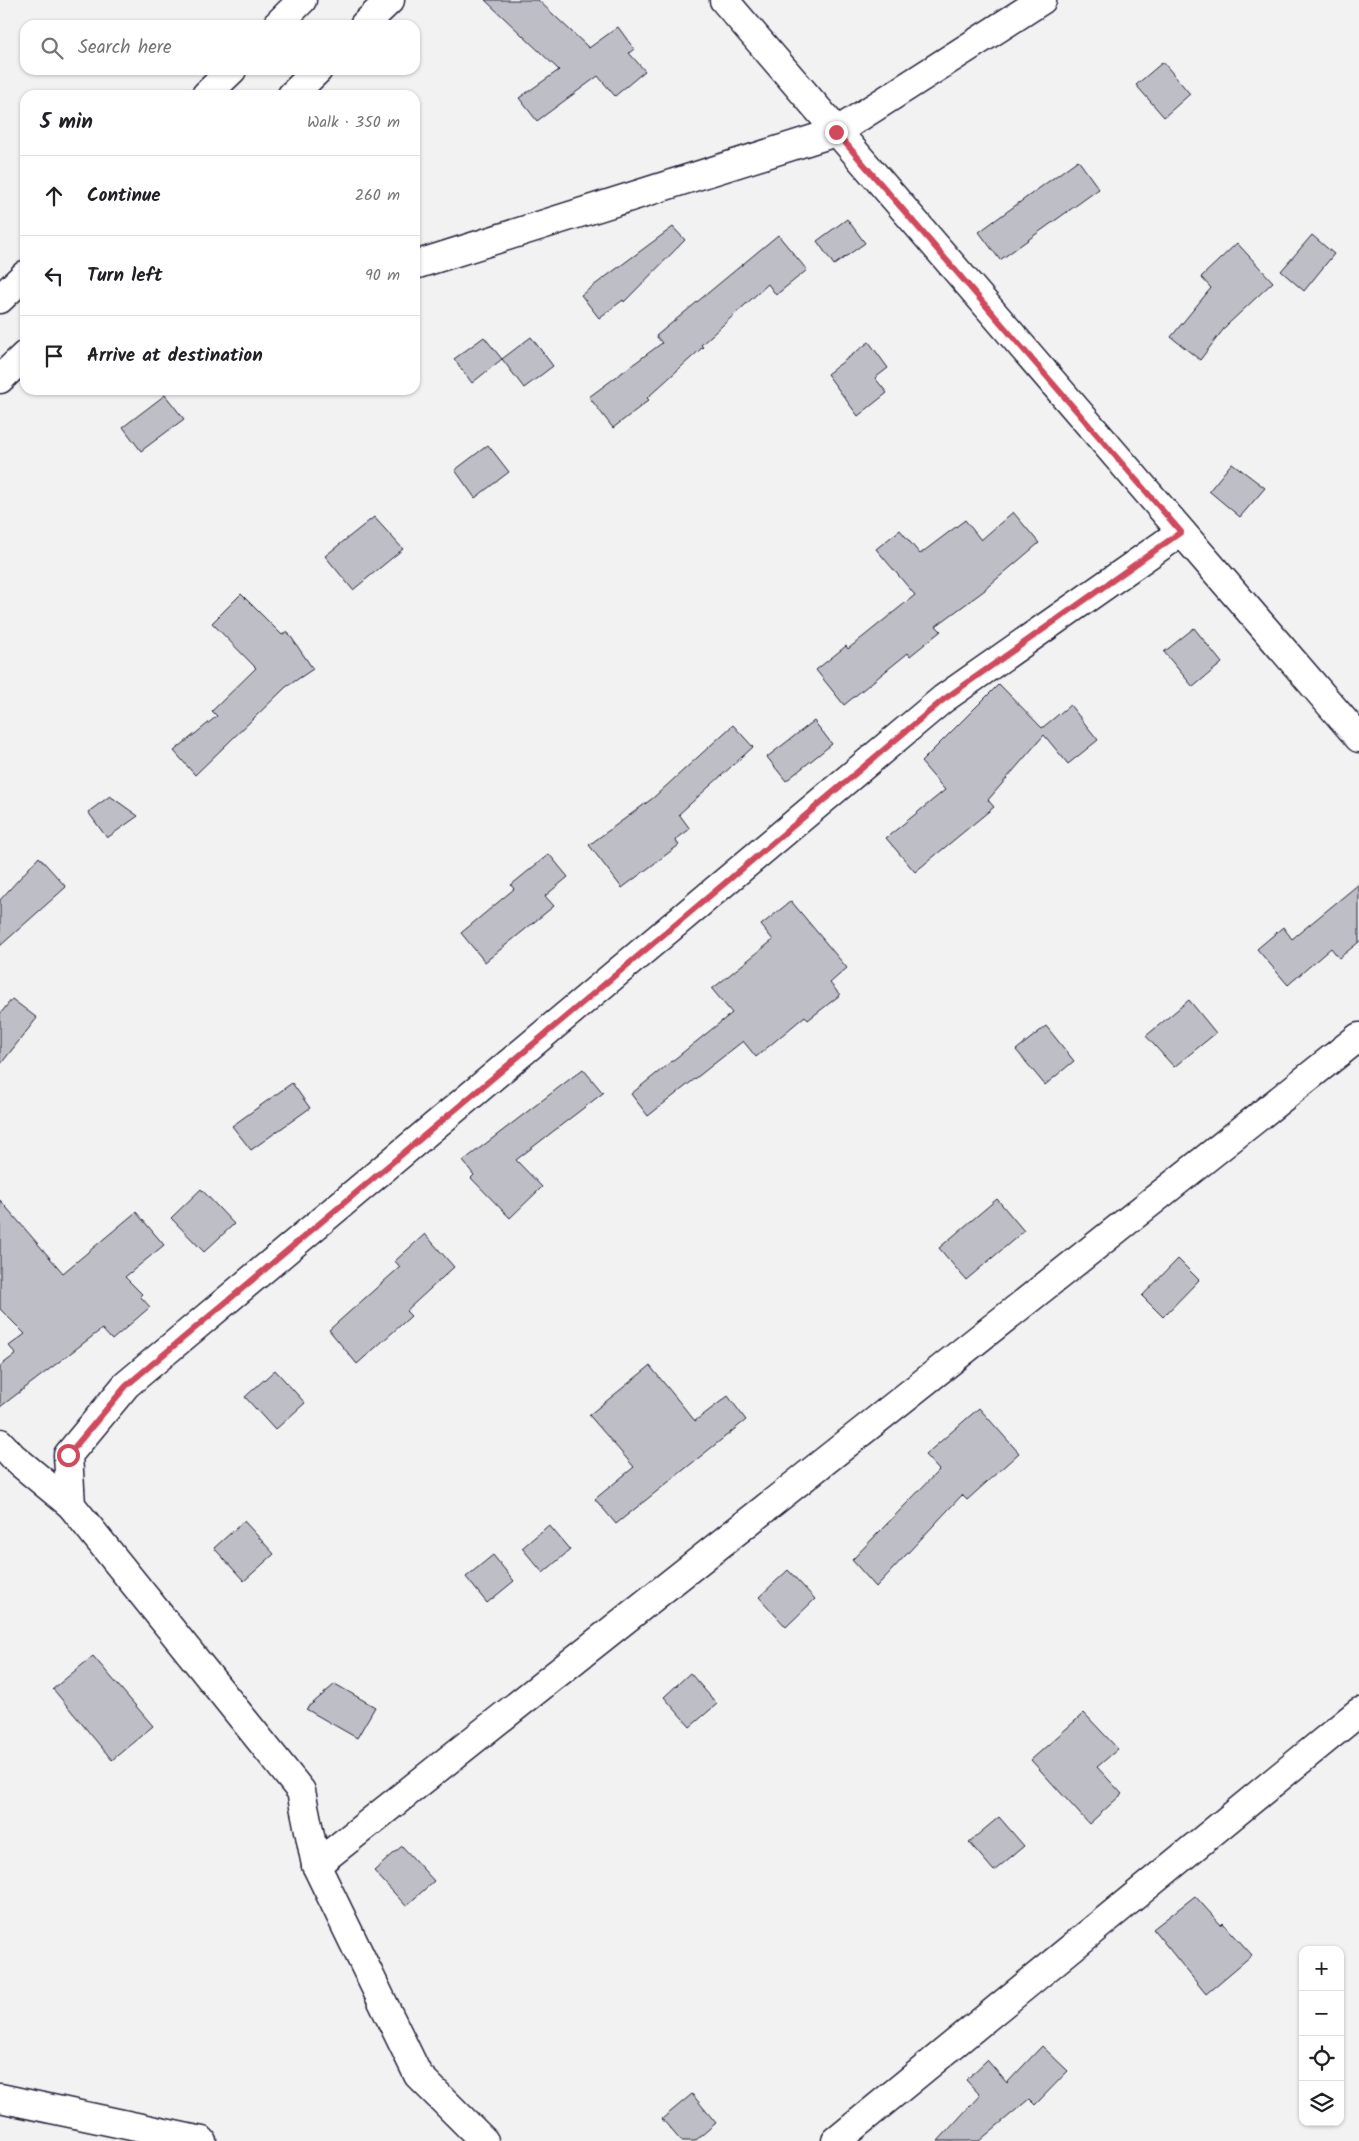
<!DOCTYPE html>
<html lang="en">
<head>
<meta charset="utf-8">
<style>
  :root { --surface:#fff; --page:#f6f6f6; --text:#202124; --muted:#757577; --line:#e0e0e0 }
  body { margin:0; font-family:Kalam,sans-serif; background:var(--page); color:var(--text) }
  .controls { position:absolute; right:15px; bottom:15px; display:grid; overflow:hidden; border-radius:10px; box-shadow:0 1px 4px #0004 }
  .controls button { width:45px; height:45px; display:grid; place-items:center; padding:0; border:0; border-bottom:1px solid var(--line); background:var(--surface); color:var(--text); font:25px sans-serif }
  .stop { position:absolute; width:15px; height:15px; margin:-11px; border:4px solid #d1495b; border-radius:50%; background:#fff }
  .stop.end { background:#d1495b; border-color:#fff; box-shadow:0 1px 5px #0008 }
  .list { margin:0; padding:0; list-style:none }
  h2 { display:flex; justify-content:space-between; align-items:center; height:65px; margin:0; padding:0 20px; font-size:21px }
  h2 small { font-size:16px; font-weight:400; color:var(--muted) }
  .list li { display:grid; grid-template-columns:32px 1fr auto; gap:15px; align-items:center; box-sizing:border-box; height:80px; padding:0 20px; border-top:1px solid var(--line) }
  .list b { display:block; font-size:19px; white-space:nowrap }
  .list em { font-size:16px; font-style:normal; color:var(--muted) }
  .icon { flex:none; width:28px; height:28px; fill:none; stroke:currentColor; stroke-width:2; stroke-linecap:round; stroke-linejoin:round }
  .map { position:relative; flex:none; width:1359px; height:2141px; overflow:hidden }
  .search { position:absolute; background:var(--surface); box-shadow:0 1px 4px #0004; left:20px; top:20px; width:400px; height:55px; display:flex; align-items:center; gap:12px; box-sizing:border-box; padding:0 18px; border-radius:15px; color:var(--muted); font-size:19px }
  .panel { position:absolute; background:var(--surface); box-shadow:0 1px 4px #0004; left:20px; top:90px; width:400px; height:305px; border-radius:15px }
  .map>svg:first-child { display:block }
  .building { fill:#bebec6; stroke:#22223b }
  .lines { fill:none; stroke-linecap:round; stroke-linejoin:round }
  .minor-casing { stroke:#22223b; stroke-width:31 }
  .secondary-casing { stroke:#22223b; stroke-width:31 }
  .minor { stroke:#fff; stroke-width:28 }
  .secondary { stroke:#fff; stroke-width:28 }
  .route { stroke:#d1495b; stroke-width:6 }
</style>
</head>
<body>
<div class="map">
<svg width="1359" height="2141" viewBox="0 0 1359 2141">
  <rect width="100%" height="100%" fill="#f2f2f3"/>
  <filter id="ink" filterUnits="userSpaceOnUse"><feTurbulence type="fractalNoise" baseFrequency=".02" numOctaves="2"/><feDisplacementMap in="SourceGraphic" scale="10" xChannelSelector="R" yChannelSelector="G"/><feConvolveMatrix kernelMatrix="1 2 1 2 8 2 1 2 1" color-interpolation-filters="sRGB"/></filter>
  <g filter="url(#ink)">
    <!-- building -->
    <g class="building">
      <path d="M 485,0 L 538,0 L 589,48 L 618,27 L 634,49 L 629,53 L 645,71 L 615,96 L 598,76 L 537,121 L 519,98 L 559,70 Z"/>
      <path d="M 1163,62 L 1190,94 L 1164,117 L 1136,85 Z"/>
      <path d="M 1078,160 L 1099,189 L 1000,260 L 979,232 Z"/>
      <path d="M 847,219 L 865,243 L 834,265 L 817,241 Z"/>
      <path d="M 673,227 L 685,240 L 624,302 L 623,300 L 599,318 L 581,295 Z"/>
      <path d="M 778,235 L 807,270 L 776,295 L 768,284 L 701,345 L 703,347 L 647,398 L 649,400 L 613,428 L 589,397 L 662,343 L 656,336 Z"/>
      <path d="M 1312,235 L 1334,254 L 1304,291 L 1281,271 Z"/>
      <path d="M 1237,243 L 1273,282 L 1226,326 L 1200,360 L 1171,337 L 1211,288 L 1201,277 Z"/>
      <path d="M 484,337 L 502,359 L 472,383 L 454,359 Z"/>
      <path d="M 531,337 L 553,366 L 524,388 L 502,359 Z"/>
      <path d="M 869,342 L 888,368 L 875,378 L 887,393 L 858,416 L 827,374 Z"/>
      <path d="M 165,395 L 184,419 L 141,451 L 123,427 Z"/>
      <path d="M 488,445 L 509,472 L 475,498 L 455,470 Z"/>
      <path d="M 1232,463 L 1265,488 L 1240,517 L 1209,491 Z"/>
      <path d="M 1013,512 L 1039,543 L 985,589 L 985,590 L 936,626 L 941,631 L 910,656 L 908,653 L 844,705 L 816,670 L 846,646 L 848,649 L 915,595 L 876,549 L 900,530 L 920,554 L 965,520 L 981,540 Z"/>
      <path d="M 374,517 L 403,549 L 353,590 L 325,556 Z"/>
      <path d="M 241,594 L 282,635 L 287,631 L 313,669 L 286,687 L 195,775 L 174,751 L 217,716 L 212,711 L 256,668 L 212,623 Z"/>
      <path d="M 1194,628 L 1222,663 L 1193,687 L 1164,652 Z"/>
      <path d="M 999,684 L 1042,728 L 1070,705 L 1098,740 L 1068,764 L 1044,735 L 988,800 L 994,807 L 915,872 L 886,838 L 945,790 L 921,762 Z"/>
      <path d="M 814,721 L 832,744 L 786,781 L 767,757 Z"/>
      <path d="M 733,725 L 753,747 L 679,814 L 690,829 L 675,840 L 679,845 L 622,888 L 589,845 L 653,798 Z"/>
      <path d="M 110,796 L 138,816 L 107,838 L 88,812 Z"/>
      <path d="M 549,854 L 568,877 L 545,896 L 554,906 L 485,962 L 461,933 L 514,889 L 511,885 Z"/>
      <path d="M 39,857 L 66,887 L 0,946 L 0,900 Z"/>
      <path d="M 1359,884 L 1359,942 L 1339,958 L 1331,948 L 1288,985 L 1257,949 L 1283,927 L 1292,939 Z"/>
      <path d="M 791,901 L 847,968 L 830,983 L 840,995 L 808,1020 L 805,1016 L 756,1057 L 743,1041 L 648,1116 L 631,1094 L 732,1013 L 712,989 L 773,940 L 761,925 Z"/>
      <path d="M 12,999 L 37,1018 L 0,1065 L 0,1014 Z"/>
      <path d="M 1189,1000 L 1216,1033 L 1174,1067 L 1146,1036 Z"/>
      <path d="M 1046,1026 L 1074,1061 L 1045,1085 L 1016,1050 Z"/>
      <path d="M 583,1069 L 603,1093 L 516,1160 L 542,1187 L 510,1218 L 471,1178 L 474,1175 L 463,1161 Z"/>
      <path d="M 292,1083 L 310,1108 L 251,1150 L 232,1126 Z"/>
      <path d="M 201,1189 L 234,1224 L 204,1252 L 171,1218 Z"/>
      <path d="M 997,1199 L 1024,1231 L 966,1280 L 939,1248 Z"/>
      <path d="M 0,1200 L 63,1273 L 136,1212 L 164,1245 L 125,1277 L 142,1294 L 140,1296 L 150,1307 L 112,1340 L 102,1329 L 0,1407 L 0,1366 L 16,1354 L 9,1346 L 25,1334 L 0,1309 Z"/>
      <path d="M 425,1234 L 454,1267 L 406,1311 L 411,1316 L 357,1364 L 329,1330 L 400,1267 L 395,1261 Z"/>
      <path d="M 1178,1259 L 1199,1280 L 1163,1317 L 1142,1296 Z"/>
      <path d="M 650,1366 L 695,1421 L 728,1396 L 746,1420 L 616,1524 L 595,1499 L 634,1467 L 589,1415 Z"/>
      <path d="M 275,1370 L 305,1403 L 275,1430 L 245,1397 Z"/>
      <path d="M 979,1408 L 1019,1453 L 967,1500 L 962,1495 L 876,1587 L 852,1560 L 939,1470 L 925,1455 Z"/>
      <path d="M 244,1521 L 274,1554 L 244,1581 L 214,1548 Z"/>
      <path d="M 549,1525 L 570,1550 L 543,1573 L 522,1548 Z"/>
      <path d="M 493,1555 L 514,1581 L 487,1603 L 466,1577 Z"/>
      <path d="M 788,1570 L 815,1599 L 786,1627 L 759,1597 Z"/>
      <path d="M 93,1656 L 153,1726 L 112,1760 L 53,1689 Z"/>
      <path d="M 690,1673 L 717,1704 L 690,1727 L 664,1697 Z"/>
      <path d="M 335,1684 L 375,1707 L 357,1738 L 306,1709 Z"/>
      <path d="M 1084,1713 L 1118,1749 L 1097,1767 L 1122,1794 L 1089,1824 L 1031,1760 Z"/>
      <path d="M 999,1817 L 1024,1846 L 994,1871 L 969,1842 Z"/>
      <path d="M 402,1846 L 434,1881 L 406,1906 L 374,1871 Z"/>
      <path d="M 1195,1896 L 1221,1925 L 1223,1923 L 1252,1955 L 1206,1994 L 1153,1929 Z"/>
      <path d="M 1042,2046 L 1068,2071 L 1035,2105 L 1029,2099 L 979,2141 L 938,2141 L 980,2095 L 966,2080 L 987,2060 L 1007,2083 Z"/>
      <path d="M 692,2094 L 716,2123 L 695,2141 L 681,2141 L 662,2119 Z"/>
    </g>
    <g class="lines">
      <!-- minor casing -->
      <g class="minor-casing">
        <g id="minor">
          <path d="M 724,0 L 1359,738"/>
          <path d="M 415,265 L 836,132 L 1042,0"/>
          <path d="M 0,1443 L 13,1457 L 71,1505"/>
          <path d="M 316,1865 L 1359,1037"/>
          <path d="M 0,2098 L 202,2141"/>
          <path d="M 484,2141 L 418,2075 L 316,1865 L 301,1791 L 71,1505 L 68,1455 L 126,1385 L 943,699 L 1181,532"/>
          <path d="M 836,2141 L 1359,1712"/>
        </g>
      </g>
      <!-- secondary casing -->
      <g class="secondary-casing">
        <g id="secondary">
          <path d="M 277,25 L 302,0"/>
          <path d="M 364,25 L 390,0"/>
          <path d="M 206,95 L 232,70"/>
          <path d="M 292,95 L 318,70"/>
          <path d="M 0,299 L 25,275"/>
          <path d="M 0,379 L 25,355"/>
        </g>
      </g>
      <!-- minor -->
      <use href="#minor" class="minor"/>
      <!-- secondary -->
      <use href="#secondary" class="secondary"/>
    </g>
  </g>
  <g class="lines" filter="url(#ink)">
    <!-- route -->
    <path class="route" d="M 68,1455 L 126,1386 L 943,700 L 1181,532 L 836,132"/>
  </g>
</svg>
<div class="controls">
<button>+</button>
<button>−</button>
<button><svg class="icon" aria-label="locate" viewBox="0 0 24 24"><circle cx="12" cy="12" r="6"/><path d="M12 2v4M12 18v4M2 12h4M18 12h4"/></svg></button>
<button><svg class="icon" aria-label="layers" viewBox="0 0 24 24"><path d="M12 4l9 5-9 5-9-5zM3 14l9 5 9-5"/></svg></button>
</div>
<div class="stop" style="left:68px;top:1455px"></div>
<div class="stop end" style="left:836px;top:132px"></div>
<div class="search"><svg class="icon" aria-label="search" viewBox="0 0 24 24"><circle cx="10" cy="10" r="6"/><path d="M15 15l6 6"/></svg>Search here</div>
<section class="panel">
<h2>5 min<small>Walk · 350 m</small></h2>
<ul class="list">
<li><svg class="icon" aria-label="ahead" viewBox="0 0 24 24"><path d="M12 20V5M6 11l6-6 6 6"/></svg><div><b>Continue</b></div><em>260 m</em></li>
<li><svg class="icon" aria-label="left" viewBox="0 0 24 24"><path d="M17 20v-9H6M10 6l-5 5 5 5"/></svg><div><b>Turn left</b></div><em>90 m</em></li>
<li><svg class="icon" aria-label="arrive" viewBox="0 0 24 24"><path d="M6 21V4h12l-3 4 3 4H6"/></svg><div><b>Arrive at destination</b></div></li>
</ul>
</section>
</div>
</body>
</html>
